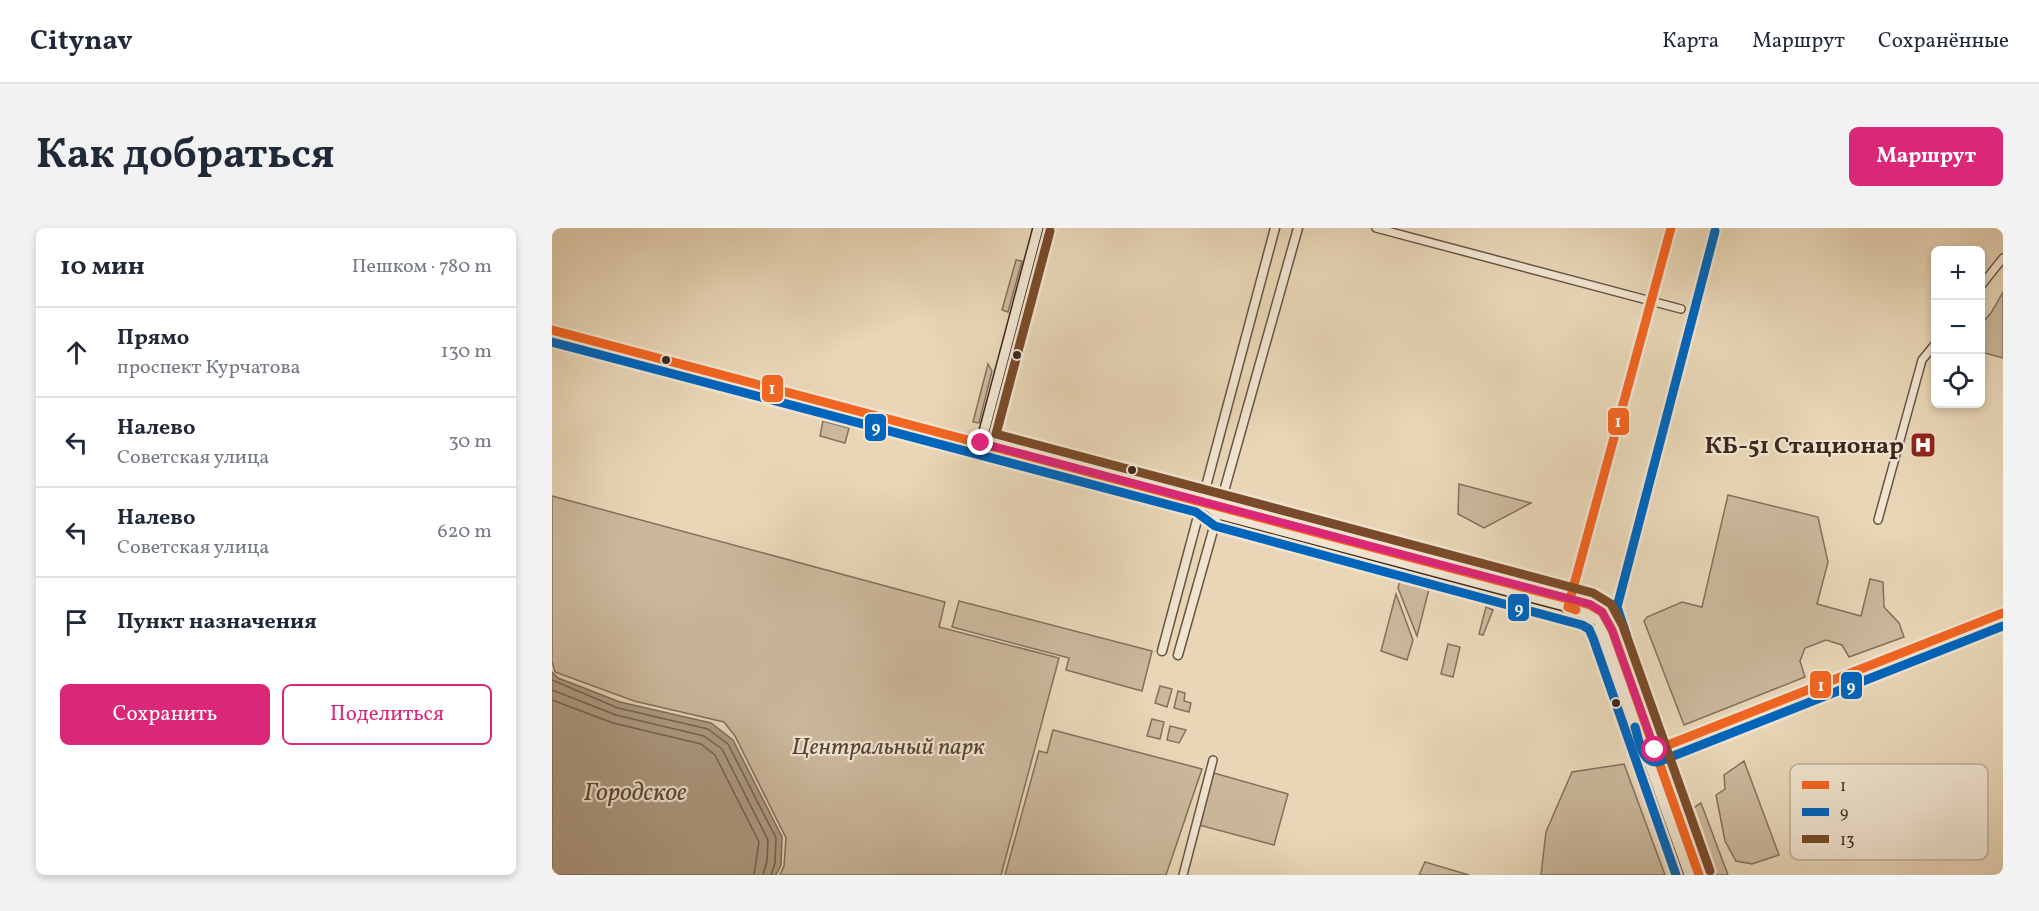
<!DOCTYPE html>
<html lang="ru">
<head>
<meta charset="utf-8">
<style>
  :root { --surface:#fff; --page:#f2f2f3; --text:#1f2937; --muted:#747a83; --line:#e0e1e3; --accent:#db2777 }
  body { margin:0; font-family:Vollkorn,serif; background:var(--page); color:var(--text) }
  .controls { position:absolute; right:18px; top:18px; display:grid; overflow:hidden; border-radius:9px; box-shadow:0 3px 9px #0003 }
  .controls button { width:54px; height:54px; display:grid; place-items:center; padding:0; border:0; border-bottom:2px solid var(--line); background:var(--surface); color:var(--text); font:30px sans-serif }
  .stop { position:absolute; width:18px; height:18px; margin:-14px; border:4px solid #db2777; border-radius:50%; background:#fff }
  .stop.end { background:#db2777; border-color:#fff; box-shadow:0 2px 6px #0008 }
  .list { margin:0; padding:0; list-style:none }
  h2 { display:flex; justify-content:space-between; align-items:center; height:78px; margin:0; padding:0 24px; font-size:26px }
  h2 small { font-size:20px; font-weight:400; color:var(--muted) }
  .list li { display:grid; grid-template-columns:39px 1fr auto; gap:18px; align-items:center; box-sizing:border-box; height:90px; padding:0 24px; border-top:2px solid var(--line) }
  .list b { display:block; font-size:22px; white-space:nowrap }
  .list p { margin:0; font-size:20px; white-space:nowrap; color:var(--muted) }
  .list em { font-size:20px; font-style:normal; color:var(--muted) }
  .actions { display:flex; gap:12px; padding:18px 24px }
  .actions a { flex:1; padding:14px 0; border:2px solid var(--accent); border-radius:9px; text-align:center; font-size:21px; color:var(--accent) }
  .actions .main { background:var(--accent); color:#fff }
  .icon { flex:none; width:33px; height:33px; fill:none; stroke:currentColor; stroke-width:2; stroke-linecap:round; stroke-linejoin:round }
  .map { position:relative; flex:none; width:1451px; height:647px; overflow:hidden; border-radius:9px }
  header { display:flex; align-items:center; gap:36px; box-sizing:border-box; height:84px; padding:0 30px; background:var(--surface); border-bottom:2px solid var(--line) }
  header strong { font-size:28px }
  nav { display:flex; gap:33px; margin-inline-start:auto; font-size:21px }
  .intro { display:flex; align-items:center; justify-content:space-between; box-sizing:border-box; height:144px; padding:0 36px }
  h1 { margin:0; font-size:42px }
  .button { padding:15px 27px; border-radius:9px; background:var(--accent); color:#fff; font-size:21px; font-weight:700 }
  main { display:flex; gap:36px; padding:0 36px }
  aside { flex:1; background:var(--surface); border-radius:9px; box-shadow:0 3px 9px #0003 }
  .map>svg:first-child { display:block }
  .green { fill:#cbb89c; stroke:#83705d; stroke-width:1.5 }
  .water { fill:#ad9b82; stroke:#7f6d5a; stroke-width:1.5 }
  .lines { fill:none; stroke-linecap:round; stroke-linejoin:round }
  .shore { stroke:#746250; stroke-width:1.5 }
  .minor-casing { stroke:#665444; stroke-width:10 }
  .tertiary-casing { stroke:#665444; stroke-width:11 }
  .secondary-casing { stroke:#3b281e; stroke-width:12 }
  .minor { stroke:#f0e4d0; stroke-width:7 }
  .tertiary { stroke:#f0e4d0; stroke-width:8 }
  .secondary { stroke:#f0e4d0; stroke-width:9 }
  .bus-1-casing { stroke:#f0e4d0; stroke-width:14 }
  .bus-2-casing { stroke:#f0e4d0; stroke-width:14 }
  .bus-3-casing { stroke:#f0e4d0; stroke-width:14 }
  .bus-1 { stroke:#f26522; stroke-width:9 }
  .bus-2 { stroke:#0065bd; stroke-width:9 }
  .bus-3 { stroke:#7a4b2a; stroke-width:9 }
  .route { stroke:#db2777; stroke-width:8 }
  .bus-dot { fill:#3b281e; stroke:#f0e4d0; stroke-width:2 }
  .labels { text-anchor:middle; stroke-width:4.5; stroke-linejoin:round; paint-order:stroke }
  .poi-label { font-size:24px; font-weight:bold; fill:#3b281e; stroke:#f0e4d0; text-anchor:end }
  .park-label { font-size:24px; font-style:italic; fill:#584537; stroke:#f0e4d0 }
  .water-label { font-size:26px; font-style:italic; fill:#5d4a3c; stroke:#f0e4d0 }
  .key { fill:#f0e4d0; stroke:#baac9b; stroke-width:1.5 }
  .key-label { font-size:16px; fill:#3b281e }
  .line-badge { stroke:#f0e4d0; stroke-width:2 }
  .badge-label { font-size:16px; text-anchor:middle; font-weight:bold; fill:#fff }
</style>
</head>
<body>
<header>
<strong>Citynav</strong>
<nav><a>Карта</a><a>Маршрут</a><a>Сохранённые</a></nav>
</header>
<div class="intro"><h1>Как добраться</h1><a class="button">Маршрут</a></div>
<main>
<aside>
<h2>10 мин<small>Пешком · 780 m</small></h2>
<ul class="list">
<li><svg class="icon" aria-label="ahead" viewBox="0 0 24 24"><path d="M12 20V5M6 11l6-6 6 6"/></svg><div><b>Прямо</b><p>проспект Курчатова</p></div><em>130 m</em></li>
<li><svg class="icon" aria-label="left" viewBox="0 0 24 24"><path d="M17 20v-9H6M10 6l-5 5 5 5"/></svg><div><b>Налево</b><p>Советская улица</p></div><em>30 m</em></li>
<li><svg class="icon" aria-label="left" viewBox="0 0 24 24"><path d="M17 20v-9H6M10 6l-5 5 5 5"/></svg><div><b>Налево</b><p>Советская улица</p></div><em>620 m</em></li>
<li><svg class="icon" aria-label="arrive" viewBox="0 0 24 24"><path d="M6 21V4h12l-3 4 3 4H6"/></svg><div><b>Пункт назначения</b></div></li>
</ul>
<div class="actions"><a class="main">Сохранить</a><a>Поделиться</a></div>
</aside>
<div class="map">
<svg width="1451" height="647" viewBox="0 0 1451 647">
  <rect width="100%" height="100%" fill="#e8d6b6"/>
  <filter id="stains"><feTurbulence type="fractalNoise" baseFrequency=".00333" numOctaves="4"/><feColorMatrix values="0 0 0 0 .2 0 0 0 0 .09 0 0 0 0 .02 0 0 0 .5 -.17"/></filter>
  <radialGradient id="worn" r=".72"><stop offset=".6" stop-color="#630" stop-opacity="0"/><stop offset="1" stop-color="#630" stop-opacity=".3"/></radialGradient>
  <!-- green -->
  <g class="green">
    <path d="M 464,32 L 470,33 L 456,84 L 450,82 Z"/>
    <path d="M 1451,64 L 1451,130 L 1429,124 L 1428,97 L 1439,85 Z"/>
    <path d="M 464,93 L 472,96 L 444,199 L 436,197 Z"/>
    <path d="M 436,136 L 440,143 L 427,195 L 421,194 Z"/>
    <path d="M 271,193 L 297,200 L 293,215 L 268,208 Z"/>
    <path d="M 907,256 L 979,275 L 932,300 L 906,286 Z"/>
    <path d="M 1176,267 L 1266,289 L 1276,334 L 1265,376 L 1309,388 L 1318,351 L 1331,354 L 1332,379 L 1347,395 L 1352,409 L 1297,429 L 1290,417 L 1274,412 L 1253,420 L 1248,433 L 1253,449 L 1132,497 L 1092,393 L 1095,389 L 1130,374 L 1150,379 Z"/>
    <path d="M 0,268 L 393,374 L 387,399 L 507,430 L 449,647 L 228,647 L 232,638 L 234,610 L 183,508 L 172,494 L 82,473 L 3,444 L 0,433 Z"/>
    <path d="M 686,277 L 805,307 L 804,310 L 684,278 Z"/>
    <path d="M 848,353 L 877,361 L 865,408 L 846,360 Z"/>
    <path d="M 844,366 L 861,412 L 855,432 L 829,423 Z"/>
    <path d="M 407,373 L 600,423 L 590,463 L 514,442 L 517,430 L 400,399 Z"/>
    <path d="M 934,379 L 941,382 L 931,407 L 927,406 Z"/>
    <path d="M 1011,384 L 1036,395 L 1045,404 L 1010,389 Z"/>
    <path d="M 896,416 L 908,419 L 901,449 L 889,446 Z"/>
    <path d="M 608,458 L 620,461 L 615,479 L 603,475 Z"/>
    <path d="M 626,463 L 633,465 L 632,473 L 639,475 L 637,484 L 622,480 Z"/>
    <path d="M 600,491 L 612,494 L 608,511 L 595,508 Z"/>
    <path d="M 618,498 L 634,502 L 627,515 L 615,512 Z"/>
    <path d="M 501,502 L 650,541 L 614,647 L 453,647 L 487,523 L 495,525 Z"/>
    <path d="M 1192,533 L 1227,627 L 1200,636 L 1184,633 L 1173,613 L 1164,567 L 1173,561 L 1172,547 Z"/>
    <path d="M 1072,536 L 1113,647 L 989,647 L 994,604 L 1020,544 Z"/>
    <path d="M 1095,540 L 1110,578 L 1104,580 L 1090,542 Z"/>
    <path d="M 662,545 L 736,566 L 722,617 L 647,597 Z"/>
    <path d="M 1149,575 L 1176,647 L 1153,647 L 1135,596 L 1135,584 Z"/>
    <path d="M 873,634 L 917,647 L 867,647 Z"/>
  </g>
  <!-- water -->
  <path class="water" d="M 0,444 L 6,450 L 68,474 L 159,495 L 181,512 L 230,609 L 229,637 L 224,647 L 0,647 Z"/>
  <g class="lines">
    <!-- shore -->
    <g class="shore">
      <path d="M 0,452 L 66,480 L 156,501 L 176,516 L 224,610 L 223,635 L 219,647"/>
      <path d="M 0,462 L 64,487 L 152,508 L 170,521 L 216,612 L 215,633 L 211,647"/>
      <path d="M 0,472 L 61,495 L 149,516 L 163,527 L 207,614 L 202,647"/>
    </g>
    <!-- minor casing -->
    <g class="minor-casing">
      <g id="minor">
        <path d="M 824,0 L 1129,81"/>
        <path d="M 1428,59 L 1451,30"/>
        <path d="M 1326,292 L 1370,132 L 1384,115"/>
        <path d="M 631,647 L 661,532"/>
      </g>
    </g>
    <!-- tertiary casing -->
    <g class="tertiary-casing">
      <g id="tertiary">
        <path d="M 610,423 L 723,0"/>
        <path d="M 626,427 L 746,0"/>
      </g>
    </g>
    <!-- secondary casing -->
    <g class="secondary-casing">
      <g id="secondary">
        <path d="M 0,102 L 1038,377 L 1050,384 L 1060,402 L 1147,647"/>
        <path d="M 429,215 L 486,0"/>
        <path d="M 653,276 L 666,286 L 677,289 L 1016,379 L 1046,393 L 1137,647"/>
      </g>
    </g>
    <!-- minor -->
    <use href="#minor" class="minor"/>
    <!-- tertiary -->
    <use href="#tertiary" class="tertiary"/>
    <!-- secondary -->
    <use href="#secondary" class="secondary"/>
    <!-- bus-1 casing -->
    <g class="bus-1-casing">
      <g id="bus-1">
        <path d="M 0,102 L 1038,377 L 1050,384 L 1060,402 L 1147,647"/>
        <path d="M 1024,382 L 1016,379 L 1119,0"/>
        <path d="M 1091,519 L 1093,526 L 1451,385"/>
      </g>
    </g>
    <!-- bus-2 casing -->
    <g class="bus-2-casing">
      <g id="bus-2">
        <path d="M 0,114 L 644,284 L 663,298 L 1030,397 L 1037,401 L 1041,410 L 1124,647"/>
        <path d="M 1074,406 L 1065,379 L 1163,3"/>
        <path d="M 1083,499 C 1087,512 1089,535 1106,534 L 1451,398"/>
      </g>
    </g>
    <!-- bus-3 casing -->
    <g class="bus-3-casing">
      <path id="bus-3" d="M 498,3 L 444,206 L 1041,365 L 1059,376 L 1071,398 L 1158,643"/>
    </g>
    <!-- bus-1 -->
    <use href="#bus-1" class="bus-1"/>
    <!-- bus-2 -->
    <use href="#bus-2" class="bus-2"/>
    <!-- bus-3 -->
    <use href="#bus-3" class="bus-3"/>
  </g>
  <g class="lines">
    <!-- route -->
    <path class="route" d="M 429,215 L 1038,376 L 1050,384 L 1060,402 L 1103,522"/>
  </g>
  <!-- icons -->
  <defs>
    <g id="hospital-square" transform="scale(1.35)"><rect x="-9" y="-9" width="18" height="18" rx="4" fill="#8f2418" stroke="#f0e4d0"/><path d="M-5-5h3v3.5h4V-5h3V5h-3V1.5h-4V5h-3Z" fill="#fff"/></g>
  </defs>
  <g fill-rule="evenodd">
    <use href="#hospital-square" x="1371" y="217"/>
  </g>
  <!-- markers -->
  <g class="bus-dot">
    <circle cx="465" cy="127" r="5"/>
    <circle cx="114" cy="132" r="5"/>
    <circle cx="580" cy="242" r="5"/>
    <circle cx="1064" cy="475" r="5"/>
  </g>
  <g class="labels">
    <!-- poi labels -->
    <g class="poi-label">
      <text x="1352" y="225">КБ-51 Стационар</text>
    </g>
    <!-- park labels -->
    <g class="park-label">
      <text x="336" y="526">Центральный парк</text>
    </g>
    <!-- water labels -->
    <g class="water-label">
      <text x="83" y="572">Городское</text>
    </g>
  </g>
  <!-- legend -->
  <rect x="1238" y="536" width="198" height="96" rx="9" class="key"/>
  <rect x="1250" y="553" width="27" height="8" fill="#f26522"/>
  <rect x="1250" y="580" width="27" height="8" fill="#0065bd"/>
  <rect x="1250" y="607" width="27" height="8" fill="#7a4b2a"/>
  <g class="key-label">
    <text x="1288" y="563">1</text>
    <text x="1288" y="590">9</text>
    <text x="1288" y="617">13</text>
  </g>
  <g class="line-badge">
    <rect x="209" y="146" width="23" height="29" rx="6" fill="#f26522"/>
    <rect x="1055" y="179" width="23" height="29" rx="6" fill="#f26522"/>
    <rect x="312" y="185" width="23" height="29" rx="6" fill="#0065bd"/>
    <rect x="955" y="365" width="23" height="29" rx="6" fill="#0065bd"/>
    <rect x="1257" y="442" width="23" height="29" rx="6" fill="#f26522"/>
    <rect x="1288" y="443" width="23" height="29" rx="6" fill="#0065bd"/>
  </g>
  <g class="badge-label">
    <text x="220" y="166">1</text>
    <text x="1066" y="199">1</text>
    <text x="324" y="205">9</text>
    <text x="967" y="386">9</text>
    <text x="1269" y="463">1</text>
    <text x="1299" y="464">9</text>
  </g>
  <rect width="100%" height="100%" filter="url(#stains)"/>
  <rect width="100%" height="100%" fill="url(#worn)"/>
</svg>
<div class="controls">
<button>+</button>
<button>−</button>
<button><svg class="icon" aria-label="locate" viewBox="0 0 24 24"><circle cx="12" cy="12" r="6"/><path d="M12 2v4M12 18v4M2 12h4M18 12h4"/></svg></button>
</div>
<div class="stop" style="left:1103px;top:522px"></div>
<div class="stop end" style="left:429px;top:215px"></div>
</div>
</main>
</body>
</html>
